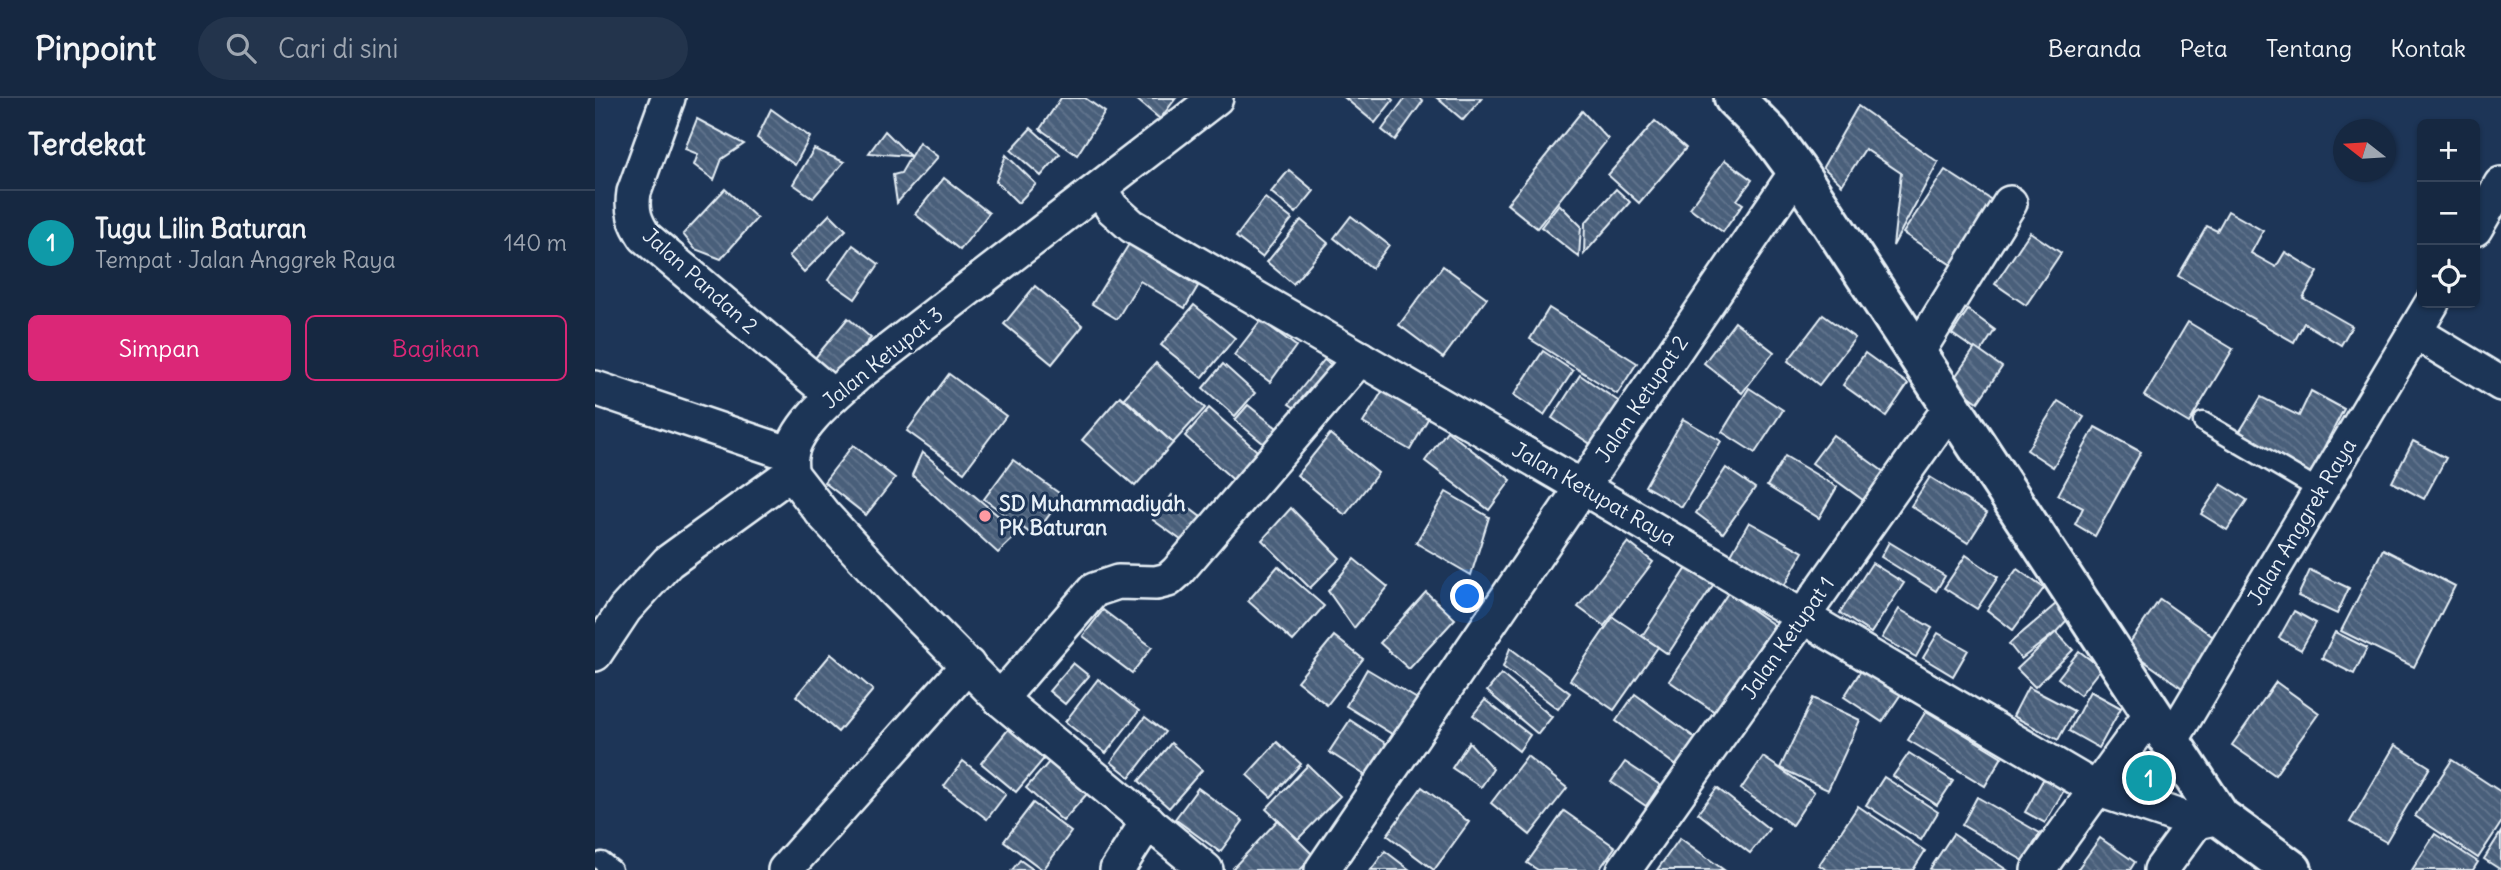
<!DOCTYPE html>
<html lang="id">
<head>
<meta charset="utf-8">
<style>
  :root { --surface:#162841; --page:#23344c; --text:#f1f3f6; --muted:#9ea6b1; --line:#35445a; --accent:#db2777 }
  body { margin:0; font-family:Delius,sans-serif; background:var(--page); color:var(--text) }
  .controls { position:absolute; right:21px; top:21px; display:grid; overflow:hidden; border-radius:10px; box-shadow:0 2px 5px #0004 }
  .controls button { width:63px; height:63px; display:grid; place-items:center; padding:0; border:0; border-bottom:2px solid var(--line); background:var(--surface); color:var(--text); font:35px sans-serif }
  .compass { position:absolute; left:1738px; top:21px; width:63px; height:63px; border-radius:50%; background:var(--surface); box-shadow:0 2px 5px #0004; rotate:287deg }
  .you { position:absolute; left:873px; top:499px; width:24px; height:24px; margin:-18px; border:5px solid #fff; border-radius:50%; background:#1a73e8; box-shadow:0 0 0 10px #1a73e833 }
  .badge { display:grid; place-items:center; width:46px; height:46px; border-radius:50%; background:var(--accent); color:#fff; font-size:23px; font-weight:700 }
  .pin { position:absolute; translate:-50% -50%; border:4px solid #fff; box-shadow:0 2px 7px #0006 }
  .list { margin:0; padding:0; list-style:none }
  h2 { display:flex; justify-content:space-between; align-items:center; height:91px; margin:0; padding:0 28px; font-size:30px }
  h2 small { font-size:23px; font-weight:400; color:var(--muted) }
  .list li { display:grid; grid-template-columns:46px 1fr auto; gap:21px; align-items:center; box-sizing:border-box; height:105px; padding:0 28px; border-top:2px solid var(--line) }
  .list b { display:block; font-size:26px; white-space:nowrap }
  .list p { margin:0; font-size:23px; white-space:nowrap; color:var(--muted) }
  .list em { font-size:23px; font-style:normal; color:var(--muted) }
  .actions { display:flex; gap:14px; padding:21px 28px }
  .actions a { flex:1; padding:16px 0; border:2px solid var(--accent); border-radius:10px; text-align:center; font-size:24px; color:var(--accent) }
  .actions .main { background:var(--accent); color:#fff }
  .icon { flex:none; width:38px; height:38px; fill:none; stroke:currentColor; stroke-width:2; stroke-linecap:round; stroke-linejoin:round }
  .map { position:relative; flex:none; width:1906px; height:772px; overflow:hidden }
  header { display:flex; align-items:center; gap:42px; box-sizing:border-box; height:98px; padding:0 35px; background:var(--surface); border-bottom:2px solid var(--line) }
  header strong { font-size:33px }
  nav { display:flex; gap:38px; margin-inline-start:auto; font-size:24px }
  .search { width:490px; height:63px; background:var(--page); display:flex; align-items:center; gap:18px; box-sizing:border-box; padding:0 24px; border-radius:38px; color:var(--muted); font-size:26px }
  main { display:flex }
  aside { flex:1; background:var(--surface) }
  .map>svg:first-child { display:block }
  .building { fill:url(#building-back-hatch); stroke:#e8f1f8; stroke-width:2 }
  .lines { fill:none; stroke-linecap:round; stroke-linejoin:round }
  .service-casing { stroke:#e8f1f8; stroke-width:23 }
  .minor-casing { stroke:#e8f1f8; stroke-width:38 }
  .tertiary-casing { stroke:#e8f1f8; stroke-width:44 }
  .service { stroke:#1d3557; stroke-width:18 }
  .minor { stroke:#1d3557; stroke-width:33 }
  .tertiary { stroke:#1d3557; stroke-width:38 }
  .poi-dot { fill:#ff9aa2; stroke:#1d3557; stroke-width:2.5 }
  .labels { text-anchor:middle; stroke-width:6; stroke-linejoin:round; paint-order:stroke }
  .street-label { font-size:21px; fill:#e8f1f8; stroke:#1d3557 }
  .poi-label { font-size:21px; font-weight:bold; fill:#e8f1f8; stroke:#1d3557; text-anchor:start }
</style>
</head>
<body>
<header>
<strong>Pinpoint</strong>
<div class="search"><svg class="icon" aria-label="search" viewBox="0 0 24 24"><circle cx="10" cy="10" r="6"/><path d="M15 15l6 6"/></svg>Cari di sini</div>
<nav><a>Beranda</a><a>Peta</a><a>Tentang</a><a>Kontak</a></nav>
</header>
<main>
<aside>
<h2>Terdekat<small></small></h2>
<ul class="list">
<li><span class="badge" style="background:#0f9aa8">1</span><div><b>Tugu Lilin Baturan</b><p>Tempat · Jalan Anggrek Raya</p></div><em>140 m</em></li>
</ul>
<div class="actions"><a class="main">Simpan</a><a>Bagikan</a></div>
</aside>
<div class="map">
<svg width="1906" height="772" viewBox="0 0 1906 772">
  <defs>
    <pattern id="building-back-hatch" width="6" height="6" patternUnits="userSpaceOnUse" patternTransform="scale(1.75)"><rect width="6" height="6" fill="#495e7a"/><path d="M-1 5l2 2M0 0l6 6M5-1l2 2" fill="none" stroke="#63768e"/></pattern>
  </defs>
  <rect width="100%" height="100%" fill="#1d3557"/>
  <filter id="ink" filterUnits="userSpaceOnUse"><feTurbulence type="fractalNoise" baseFrequency=".0143" numOctaves="2"/><feDisplacementMap in="SourceGraphic" scale="14" xChannelSelector="R" yChannelSelector="G"/><feConvolveMatrix kernelMatrix="1 2 1 2 8 2 1 2 1" color-interpolation-filters="sRGB"/></filter>
  <g filter="url(#ink)">
    <!-- building -->
    <g class="building">
      <path d="M 466,0 L 490,0 L 510,14 L 482,57 L 445,31 Z"/>
      <path d="M 540,0 L 581,0 L 565,21 Z"/>
      <path d="M 750,0 L 796,0 L 798,2 L 780,25 Z"/>
      <path d="M 810,0 L 824,0 L 828,3 L 800,42 L 787,32 Z"/>
      <path d="M 842,0 L 887,0 L 868,22 Z"/>
      <path d="M 1263,8 L 1343,64 L 1298,148 L 1306,75 L 1270,51 L 1247,87 L 1228,69 Z"/>
      <path d="M 176,11 L 215,39 L 200,67 L 162,40 Z"/>
      <path d="M 987,13 L 1013,41 L 942,130 L 912,106 Z"/>
      <path d="M 102,21 L 149,46 L 127,61 L 119,82 L 99,67 L 103,56 L 90,51 Z"/>
      <path d="M 1060,23 L 1091,50 L 1044,105 L 1013,77 Z"/>
      <path d="M 436,30 L 465,56 L 446,78 L 416,52 Z"/>
      <path d="M 290,33 L 315,58 L 274,55 Z"/>
      <path d="M 324,44 L 343,59 L 302,105 L 298,77 L 306,75 Z"/>
      <path d="M 219,51 L 249,64 L 218,100 L 198,86 Z"/>
      <path d="M 411,57 L 441,86 L 423,105 L 401,83 Z"/>
      <path d="M 1130,62 L 1157,82 L 1142,102 L 1148,106 L 1128,134 L 1095,110 Z"/>
      <path d="M 694,72 L 719,93 L 701,115 L 676,94 Z"/>
      <path d="M 1350,72 L 1406,108 L 1364,172 L 1308,135 Z"/>
      <path d="M 349,80 L 394,115 L 365,152 L 320,116 Z"/>
      <path d="M 130,91 L 162,120 L 126,161 L 100,151 L 88,136 Z"/>
      <path d="M 1021,91 L 1035,104 L 989,156 L 990,125 Z"/>
      <path d="M 670,100 L 697,121 L 667,159 L 641,139 Z"/>
      <path d="M 964,106 L 986,128 L 984,159 L 946,129 Z"/>
      <path d="M 1633,113 L 1668,133 L 1656,155 L 1681,169 L 1690,154 L 1723,174 L 1708,200 L 1757,228 L 1746,247 L 1709,225 L 1699,244 L 1583,178 L 1612,128 L 1622,133 Z"/>
      <path d="M 235,116 L 251,132 L 209,174 L 194,158 Z"/>
      <path d="M 756,118 L 794,147 L 777,170 L 739,140 Z"/>
      <path d="M 706,122 L 733,145 L 698,186 L 672,164 Z"/>
      <path d="M 1435,134 L 1466,155 L 1431,207 L 1400,186 Z"/>
      <path d="M 534,146 L 603,188 L 590,210 L 545,183 L 522,221 L 497,206 Z"/>
      <path d="M 258,147 L 284,166 L 260,201 L 233,182 Z"/>
      <path d="M 848,168 L 892,200 L 848,260 L 804,227 Z"/>
      <path d="M 440,188 L 488,228 L 457,266 L 409,226 Z"/>
      <path d="M 599,207 L 640,240 L 607,280 L 566,247 Z"/>
      <path d="M 954,210 L 1042,265 L 1022,296 L 935,241 Z"/>
      <path d="M 1373,212 L 1400,232 L 1385,255 L 1357,236 Z"/>
      <path d="M 1228,217 L 1260,240 L 1224,287 L 1193,263 Z"/>
      <path d="M 253,220 L 276,240 L 237,285 L 215,266 Z"/>
      <path d="M 666,222 L 701,248 L 675,284 L 639,257 Z"/>
      <path d="M 1140,224 L 1179,254 L 1147,295 L 1109,265 Z"/>
      <path d="M 1593,224 L 1638,251 L 1594,325 L 1549,298 Z"/>
      <path d="M 1380,250 L 1407,269 L 1383,304 L 1356,285 Z"/>
      <path d="M 948,253 L 978,273 L 949,317 L 919,297 Z"/>
      <path d="M 1270,255 L 1313,286 L 1291,318 L 1248,287 Z"/>
      <path d="M 729,262 L 741,270 L 706,314 L 694,306 Z"/>
      <path d="M 561,265 L 610,310 L 578,345 L 529,300 Z"/>
      <path d="M 628,266 L 660,295 L 640,318 L 608,290 Z"/>
      <path d="M 354,276 L 411,318 L 369,374 L 312,333 Z"/>
      <path d="M 985,277 L 1026,305 L 997,347 L 957,320 Z"/>
      <path d="M 1154,290 L 1188,312 L 1160,355 L 1127,334 Z"/>
      <path d="M 788,292 L 834,319 L 815,352 L 768,325 Z"/>
      <path d="M 1716,293 L 1749,311 L 1714,378 L 1642,338 L 1666,299 L 1704,318 Z"/>
      <path d="M 525,298 L 578,345 L 540,388 L 487,342 Z"/>
      <path d="M 1463,303 L 1489,319 L 1458,369 L 1432,352 Z"/>
      <path d="M 653,307 L 687,334 L 674,350 L 640,322 Z"/>
      <path d="M 614,310 L 670,360 L 645,388 L 590,338 Z"/>
      <path d="M 1088,321 L 1126,343 L 1087,409 L 1050,388 Z"/>
      <path d="M 1500,329 L 1546,354 L 1500,438 L 1480,426 L 1488,410 L 1463,397 Z"/>
      <path d="M 852,333 L 916,382 L 894,412 L 830,363 Z"/>
      <path d="M 735,336 L 783,375 L 750,417 L 702,377 Z"/>
      <path d="M 1238,337 L 1289,374 L 1268,402 L 1217,365 Z"/>
      <path d="M 1818,343 L 1851,360 L 1829,401 L 1797,384 Z"/>
      <path d="M 258,347 L 300,380 L 271,417 L 229,384 Z"/>
      <path d="M 327,354 L 424,435 L 403,455 L 317,377 Z"/>
      <path d="M 1190,358 L 1242,389 L 1224,420 L 1172,388 Z"/>
      <path d="M 418,362 L 468,398 L 439,438 L 389,401 Z"/>
      <path d="M 1131,370 L 1160,390 L 1128,435 L 1101,415 Z"/>
      <path d="M 1335,379 L 1392,415 L 1373,445 L 1316,408 Z"/>
      <path d="M 1626,386 L 1652,402 L 1632,432 L 1606,416 Z"/>
      <path d="M 851,394 L 894,419 L 876,477 L 821,445 Z"/>
      <path d="M 577,397 L 611,423 L 593,447 L 558,422 Z"/>
      <path d="M 696,410 L 745,460 L 715,490 L 667,442 Z"/>
      <path d="M 1154,424 L 1208,454 L 1189,488 L 1135,458 Z"/>
      <path d="M 1033,444 L 1058,464 L 1009,528 L 983,509 Z"/>
      <path d="M 1294,444 L 1350,478 L 1341,493 L 1286,459 Z"/>
      <path d="M 1788,451 L 1860,488 L 1819,569 L 1746,533 Z"/>
      <path d="M 1371,457 L 1403,479 L 1382,511 L 1349,490 Z"/>
      <path d="M 759,461 L 793,489 L 759,530 L 733,493 Z"/>
      <path d="M 1096,464 L 1122,481 L 1073,556 L 1047,538 Z"/>
      <path d="M 1277,465 L 1309,485 L 1276,535 L 1245,515 Z"/>
      <path d="M 683,468 L 729,508 L 698,543 L 653,503 Z"/>
      <path d="M 1422,471 L 1449,490 L 1418,532 L 1392,512 Z"/>
      <path d="M 1715,472 L 1754,490 L 1742,516 L 1703,498 Z"/>
      <path d="M 831,494 L 860,521 L 814,571 L 785,545 Z"/>
      <path d="M 1133,495 L 1179,527 L 1120,614 L 1074,583 Z"/>
      <path d="M 1565,501 L 1624,543 L 1590,592 L 1531,550 Z"/>
      <path d="M 1461,506 L 1473,521 L 1461,534 L 1426,561 L 1414,546 Z"/>
      <path d="M 1304,511 L 1337,530 L 1321,559 L 1287,540 Z"/>
      <path d="M 508,512 L 557,549 L 537,575 L 488,538 Z"/>
      <path d="M 1699,513 L 1721,525 L 1706,552 L 1684,540 Z"/>
      <path d="M 1018,519 L 1063,549 L 1019,612 L 975,582 Z"/>
      <path d="M 1461,534 L 1478,552 L 1440,589 L 1422,571 Z"/>
      <path d="M 1740,534 L 1772,550 L 1759,576 L 1727,560 Z"/>
      <path d="M 1343,535 L 1373,552 L 1358,578 L 1328,560 Z"/>
      <path d="M 739,538 L 768,561 L 732,607 L 702,583 Z"/>
      <path d="M 915,550 L 975,595 L 963,611 L 908,569 Z"/>
      <path d="M 1484,553 L 1506,570 L 1485,597 L 1463,580 Z"/>
      <path d="M 236,556 L 278,592 L 243,634 L 201,598 Z"/>
      <path d="M 478,565 L 494,578 L 470,606 L 454,593 Z"/>
      <path d="M 1269,568 L 1308,593 L 1287,624 L 1249,599 Z"/>
      <path d="M 772,571 L 824,602 L 802,639 L 751,608 Z"/>
      <path d="M 906,576 L 957,619 L 943,636 L 892,593 Z"/>
      <path d="M 503,581 L 544,613 L 511,655 L 470,624 Z"/>
      <path d="M 1681,584 L 1724,615 L 1680,677 L 1637,647 Z"/>
      <path d="M 1433,589 L 1479,613 L 1463,642 L 1418,618 Z"/>
      <path d="M 1495,593 L 1526,610 L 1504,650 L 1474,633 Z"/>
      <path d="M 1040,596 L 1103,642 L 1083,669 L 1021,623 Z"/>
      <path d="M 1218,600 L 1265,622 L 1233,692 L 1185,670 Z"/>
      <path d="M 890,602 L 935,637 L 924,653 L 878,617 Z"/>
      <path d="M 1331,613 L 1407,659 L 1390,688 L 1313,642 Z"/>
      <path d="M 550,619 L 570,634 L 535,679 L 516,664 Z"/>
      <path d="M 755,622 L 793,647 L 773,679 L 734,654 Z"/>
      <path d="M 416,628 L 452,657 L 421,694 L 386,665 Z"/>
      <path d="M 682,644 L 706,666 L 676,699 L 652,677 Z"/>
      <path d="M 874,644 L 898,671 L 886,689 L 857,670 Z"/>
      <path d="M 576,645 L 607,672 L 574,710 L 544,683 Z"/>
      <path d="M 1800,647 L 1835,669 L 1791,744 L 1755,724 Z"/>
      <path d="M 462,655 L 499,688 L 468,723 L 431,690 Z"/>
      <path d="M 1314,655 L 1358,683 L 1342,707 L 1298,678 Z"/>
      <path d="M 932,658 L 972,690 L 935,737 L 896,705 Z"/>
      <path d="M 1168,659 L 1219,694 L 1197,727 L 1146,691 Z"/>
      <path d="M 1857,662 L 1906,694 L 1906,725 L 1883,760 L 1820,718 Z"/>
      <path d="M 368,663 L 411,696 L 392,721 L 349,688 Z"/>
      <path d="M 1030,664 L 1065,687 L 1051,708 L 1016,684 Z"/>
      <path d="M 713,667 L 745,698 L 703,741 L 671,711 Z"/>
      <path d="M 1289,679 L 1343,714 L 1326,742 L 1271,707 Z"/>
      <path d="M 1449,680 L 1469,692 L 1450,725 L 1430,714 Z"/>
      <path d="M 827,689 L 874,724 L 839,772 L 792,737 Z"/>
      <path d="M 603,690 L 648,723 L 625,754 L 580,721 Z"/>
      <path d="M 1122,690 L 1174,731 L 1155,755 L 1103,715 Z"/>
      <path d="M 1382,699 L 1445,735 L 1429,763 L 1367,727 Z"/>
      <path d="M 438,705 L 476,734 L 448,772 L 409,743 Z"/>
      <path d="M 1263,708 L 1330,753 L 1318,772 L 1232,772 L 1224,767 Z"/>
      <path d="M 969,713 L 1020,749 L 1004,772 L 943,772 L 932,765 Z"/>
      <path d="M 683,722 L 719,758 L 705,772 L 640,772 L 638,770 Z"/>
      <path d="M 1906,734 L 1906,772 L 1889,761 Z"/>
      <path d="M 1358,736 L 1412,772 L 1338,772 L 1335,771 Z"/>
      <path d="M 1840,736 L 1883,764 L 1878,772 L 1817,772 Z"/>
      <path d="M 1085,740 L 1129,772 L 1062,772 Z"/>
      <path d="M 1505,740 L 1540,764 L 1535,772 L 1482,772 Z"/>
      <path d="M 790,753 L 815,772 L 776,772 Z"/>
      <path d="M 425,762 L 439,772 L 417,772 Z"/>
    </g>
    <g class="lines">
      <!-- service casing -->
      <g class="service-casing">
        <g id="service">
          <path d="M 1608,324 L 1726,393"/>
          <path d="M 7,764 L 17,772"/>
        </g>
      </g>
      <!-- minor casing -->
      <g class="minor-casing">
        <g id="minor">
          <path d="M 73,0 L 39,94 C 36,113 40,124 50,139 L 238,298"/>
          <path d="M 505,91 L 517,110 L 537,128 L 987,389 L 1501,691 L 1601,724 L 1625,719"/>
          <path d="M 1880,131 L 1906,86"/>
          <path d="M 1820,234 L 1906,286"/>
          <path d="M 1322,255 L 1415,105"/>
          <path d="M 0,290 L 196,356"/>
          <path d="M 196,375 L 228,416 L 297,491 L 405,601 L 611,772"/>
          <path d="M 0,556 L 30,511 L 73,464 L 196,375 C 196,369 195,363 196,358 C 200,327 242,295 263,276 L 621,0"/>
          <path d="M 405,601 L 499,492 L 523,484 L 561,485 L 573,482 L 582,474 L 765,260"/>
          <path d="M 1576,643 L 1837,205"/>
          <path d="M 190,772 L 373,567"/>
          <path d="M 522,772 L 553,723"/>
          <path d="M 727,772 L 1202,73"/>
          <path d="M 1029,772 L 1357,307"/>
          <path d="M 1443,772 L 1557,614"/>
          <path d="M 1566,772 L 1601,724"/>
        </g>
      </g>
      <!-- tertiary casing -->
      <g class="tertiary-casing">
        <path id="tertiary" d="M 1139,0 L 1175,36 L 1202,73 L 1625,719 L 1697,772"/>
      </g>
      <!-- service -->
      <use href="#service" class="service"/>
      <!-- minor -->
      <use href="#minor" class="minor"/>
      <!-- tertiary -->
      <use href="#tertiary" class="tertiary"/>
    </g>
  </g>
  <!-- markers -->
  <circle class="poi-dot" cx="390" cy="418" r="7"/>
  <g class="labels">
    <!-- street labels -->
    <g class="street-label">
      <text transform="translate(105 183) rotate(42)" y="7">Jalan Pandan 2</text>
      <text transform="translate(288 260) rotate(-39)" y="7">Jalan Ketupat 3</text>
      <text transform="translate(1047 301) rotate(-56)" y="7">Jalan Ketupat 2</text>
      <text transform="translate(999 396) rotate(30)" y="7">Jalan Ketupat Raya</text>
      <text transform="translate(1707 424) rotate(-59)" y="7">Jalan Anggrek Raya</text>
      <text transform="translate(1193 540) rotate(-55)" y="7">Jalan Ketupat 1</text>
    </g>
    <!-- poi labels -->
    <g class="poi-label">
      <text x="404" y="413">SD Muhammadiyah<tspan x="404" dy="24">PK Baturan</tspan></text>
    </g>
  </g>
</svg>
<div class="controls">
<button>+</button>
<button>−</button>
<button><svg class="icon" aria-label="locate" viewBox="0 0 24 24"><circle cx="12" cy="12" r="6"/><path d="M12 2v4M12 18v4M2 12h4M18 12h4"/></svg></button>
</div>
<svg class="compass" viewBox="-18 -18 36 36"><path d="M0-13l5 13h-10z" fill="#e53935"/><path d="M0 13l5-13h-10z" fill="#9ea6b1"/></svg>
<div class="you"></div>
<div class="pin badge" style="left:1554px;top:680px;background:#0f9aa8">1</div>
</div>
</main>
</body>
</html>
